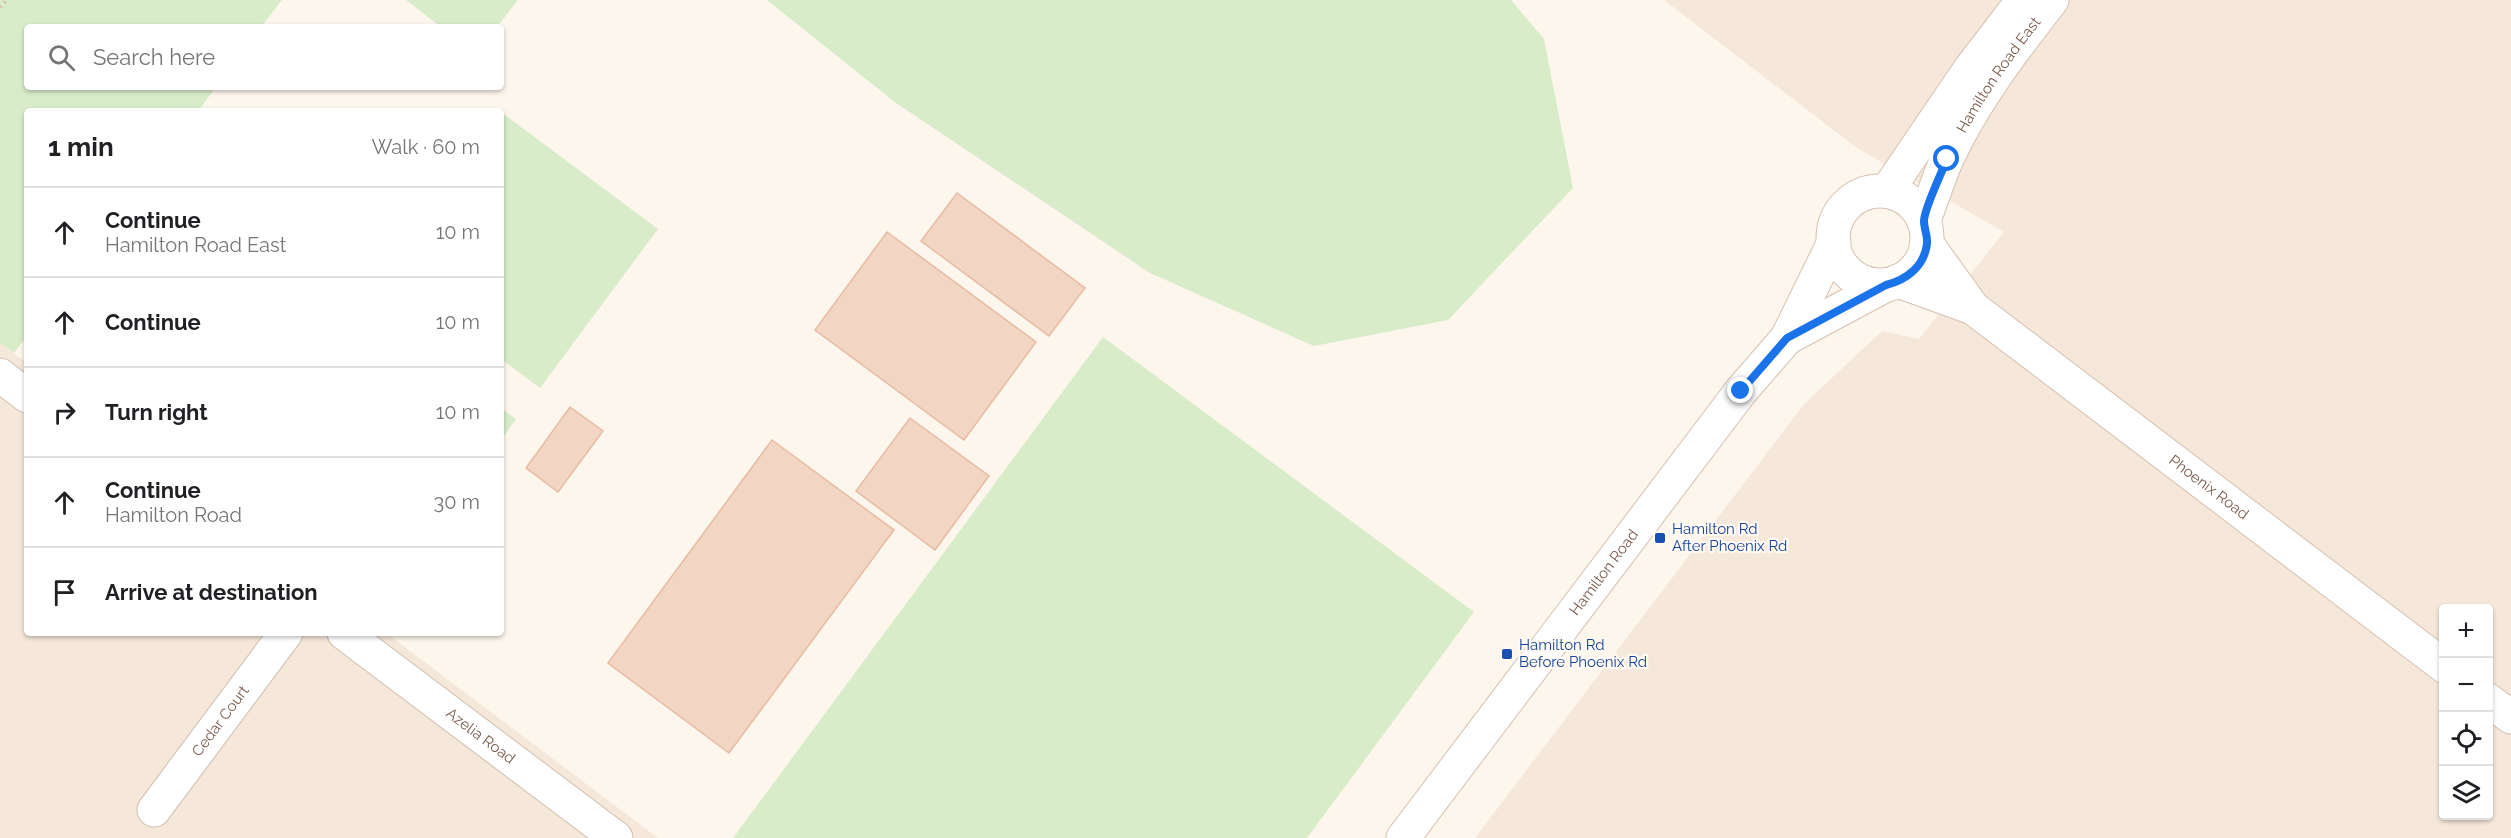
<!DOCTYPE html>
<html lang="en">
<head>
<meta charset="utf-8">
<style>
  :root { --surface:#fff; --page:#f6f6f6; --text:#202124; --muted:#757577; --line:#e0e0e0 }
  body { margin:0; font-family:Raleway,sans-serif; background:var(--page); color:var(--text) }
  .controls { position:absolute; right:18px; bottom:18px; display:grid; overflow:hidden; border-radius:6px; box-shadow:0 2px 4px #0004 }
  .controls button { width:54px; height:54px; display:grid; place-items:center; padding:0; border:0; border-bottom:2px solid var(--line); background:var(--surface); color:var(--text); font:30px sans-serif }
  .stop { position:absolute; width:18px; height:18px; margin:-14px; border:4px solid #1a73e8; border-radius:50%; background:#fff }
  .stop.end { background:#1a73e8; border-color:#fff; box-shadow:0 2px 6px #0008 }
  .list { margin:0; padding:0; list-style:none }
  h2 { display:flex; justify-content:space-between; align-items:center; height:78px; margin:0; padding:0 24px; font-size:26px }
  h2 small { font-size:20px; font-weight:400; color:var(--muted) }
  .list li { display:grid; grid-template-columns:39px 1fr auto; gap:18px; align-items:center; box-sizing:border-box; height:90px; padding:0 24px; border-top:2px solid var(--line) }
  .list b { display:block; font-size:22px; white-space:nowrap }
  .list p { margin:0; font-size:20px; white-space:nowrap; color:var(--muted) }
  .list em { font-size:20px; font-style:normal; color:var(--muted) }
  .icon { flex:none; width:33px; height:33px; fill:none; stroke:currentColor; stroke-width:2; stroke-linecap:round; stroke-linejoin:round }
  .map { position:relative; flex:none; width:2511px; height:838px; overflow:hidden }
  .search { position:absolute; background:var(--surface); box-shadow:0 2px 4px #0004; left:24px; top:24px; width:480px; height:66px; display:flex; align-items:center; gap:15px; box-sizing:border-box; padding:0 21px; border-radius:6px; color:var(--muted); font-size:22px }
  .panel { position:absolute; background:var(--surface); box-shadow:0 2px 4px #0004; left:24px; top:108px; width:480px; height:528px; border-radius:6px }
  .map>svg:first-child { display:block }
  .residential { fill:#f5e8da; fill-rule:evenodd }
  .green { fill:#d8ecc9 }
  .building { fill:#f3d5c3; stroke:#e6bba3; stroke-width:1.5 }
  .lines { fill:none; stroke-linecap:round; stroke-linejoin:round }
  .street-casing { stroke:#d1beb0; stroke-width:35 }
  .secondary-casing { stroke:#d6c0b0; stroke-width:35 }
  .path { stroke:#d9b8a5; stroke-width:4; stroke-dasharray:1.5 4.5; stroke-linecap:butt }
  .street { stroke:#fff; stroke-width:33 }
  .secondary { stroke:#fff; stroke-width:33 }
  .route { stroke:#1a73e8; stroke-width:8 }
  .transit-dot { fill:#1a4fb4; stroke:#fffaf3; stroke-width:2 }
  .labels { text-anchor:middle; stroke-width:4.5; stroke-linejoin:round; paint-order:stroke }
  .street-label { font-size:15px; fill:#7a5c4d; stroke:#fffaf3 }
  .transit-label { font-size:15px; fill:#164399; stroke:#fffaf3; text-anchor:start }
</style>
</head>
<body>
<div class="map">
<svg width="2511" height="838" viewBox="0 0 2511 838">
  <rect width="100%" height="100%" fill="#fdf6ec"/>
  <!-- residential -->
  <g class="residential">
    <path d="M 1664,0 L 2511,0 L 2511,838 L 1475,838 L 1804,404 L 1882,331 L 1919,339 L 2004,232 L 1857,148 ZM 2444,608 L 2488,608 L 2488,816 L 2444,816 Z"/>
    <path d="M 0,343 L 27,363 L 27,633 L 386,633 L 658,838 L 0,838 Z"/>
  </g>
  <!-- green -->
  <g class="green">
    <path d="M 0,0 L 282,0 L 261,27 L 27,27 L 27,87 L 216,87 L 198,111 L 27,111 L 27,336 L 14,353 L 0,343 Z"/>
    <path d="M 406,0 L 518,0 L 497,27 L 441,27 Z"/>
    <path d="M 767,0 L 1511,0 L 1544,39 L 1573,188 L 1448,320 L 1314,346 L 1150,273 L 896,103 Z"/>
    <path d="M 501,112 L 658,229 L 540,388 L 501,359 Z"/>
    <path d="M 1103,337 L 1474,612 L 1307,838 L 733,838 Z"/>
    <path d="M 501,408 L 516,419 L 501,440 Z"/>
  </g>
  <!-- building -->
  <g class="building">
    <path d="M 957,193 L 1085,288 L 1049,336 L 921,241 Z"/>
    <path d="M 887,232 L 1036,342 L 964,440 L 815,330 Z"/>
    <path d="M 570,407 L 603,431 L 558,492 L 526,468 Z"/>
    <path d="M 910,418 L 989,476 L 935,550 L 856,491 Z"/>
    <path d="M 772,440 L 894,530 L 729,753 L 608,663 Z"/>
  </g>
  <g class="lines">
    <!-- street casing -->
    <g class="street-casing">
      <g id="street">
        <path d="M 0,375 L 27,396"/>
        <path id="s1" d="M 344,633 L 616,838"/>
        <path id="s2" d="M 154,810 L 286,633"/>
      </g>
    </g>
    <!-- secondary casing -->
    <g class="secondary-casing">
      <g id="secondary">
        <path d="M 1887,191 L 1970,69 L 2023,0"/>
        <circle cx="1880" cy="238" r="47"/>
        <path id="s3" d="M 1924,220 C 1932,200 1938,179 1947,159 C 1973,102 2013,50 2052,0"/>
        <path id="s4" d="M 1927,244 L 1973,308 L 2444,666"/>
        <path d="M 1898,281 L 1973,308"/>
        <path d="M 1787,338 L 1886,285"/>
        <path d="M 2488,700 L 2511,717"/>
        <path id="s5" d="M 1403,838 L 1741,391 L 1787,338 L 1834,242"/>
      </g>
    </g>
    <!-- path -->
    <path class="path" d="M 0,7 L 7,0"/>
    <!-- street -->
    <use href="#street" class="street"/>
    <!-- secondary -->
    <use href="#secondary" class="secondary"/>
  </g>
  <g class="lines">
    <!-- route -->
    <path class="route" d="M 1741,391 L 1787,338 L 1886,285 C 1906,280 1924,267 1927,244 C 1928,236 1924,229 1924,221 C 1924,209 1942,172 1947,159"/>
  </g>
  <!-- markers -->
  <g class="transit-dot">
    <rect x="1654" y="532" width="12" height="12" rx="3"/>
    <rect x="1501" y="648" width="12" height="12" rx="3"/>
  </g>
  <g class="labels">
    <!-- street labels -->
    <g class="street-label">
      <text dy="5" stroke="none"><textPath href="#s3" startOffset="164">Hamilton Road East</textPath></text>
      <text dy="5" stroke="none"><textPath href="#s4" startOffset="375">Phoenix Road</textPath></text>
      <text dy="5" stroke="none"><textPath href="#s5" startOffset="333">Hamilton Road</textPath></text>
      <text dy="5" stroke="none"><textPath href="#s2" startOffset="111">Cedar Court</textPath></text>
      <text dy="5" stroke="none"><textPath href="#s1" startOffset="171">Azelia Road</textPath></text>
    </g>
    <!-- transit labels -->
    <g class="transit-label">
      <text x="1672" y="534">Hamilton Rd<tspan x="1672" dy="17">After Phoenix Rd</tspan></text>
      <text x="1519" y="650">Hamilton Rd<tspan x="1519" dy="17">Before Phoenix Rd</tspan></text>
    </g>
  </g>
</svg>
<div class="controls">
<button>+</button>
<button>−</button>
<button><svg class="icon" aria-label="locate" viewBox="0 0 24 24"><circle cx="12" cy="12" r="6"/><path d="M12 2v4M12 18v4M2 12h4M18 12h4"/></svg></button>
<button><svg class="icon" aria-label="layers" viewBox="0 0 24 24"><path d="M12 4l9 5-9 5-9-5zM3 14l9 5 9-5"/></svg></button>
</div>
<div class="stop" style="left:1947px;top:159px"></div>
<div class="stop end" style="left:1741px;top:391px"></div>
<div class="search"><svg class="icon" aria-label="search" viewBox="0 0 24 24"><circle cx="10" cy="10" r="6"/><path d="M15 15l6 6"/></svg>Search here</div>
<section class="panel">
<h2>1 min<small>Walk · 60 m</small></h2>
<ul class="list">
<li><svg class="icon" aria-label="ahead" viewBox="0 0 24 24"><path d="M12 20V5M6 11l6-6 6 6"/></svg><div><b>Continue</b><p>Hamilton Road East</p></div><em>10 m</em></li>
<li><svg class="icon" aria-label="ahead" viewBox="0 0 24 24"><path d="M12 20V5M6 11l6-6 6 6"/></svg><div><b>Continue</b></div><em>10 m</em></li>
<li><svg class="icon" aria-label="right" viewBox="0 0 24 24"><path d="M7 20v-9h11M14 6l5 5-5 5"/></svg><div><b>Turn right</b></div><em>10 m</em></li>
<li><svg class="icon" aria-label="ahead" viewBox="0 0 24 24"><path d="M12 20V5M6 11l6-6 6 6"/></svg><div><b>Continue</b><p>Hamilton Road</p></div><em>30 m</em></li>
<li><svg class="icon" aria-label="arrive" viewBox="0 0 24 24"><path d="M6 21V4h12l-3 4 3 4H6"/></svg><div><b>Arrive at destination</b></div></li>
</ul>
</section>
</div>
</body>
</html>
